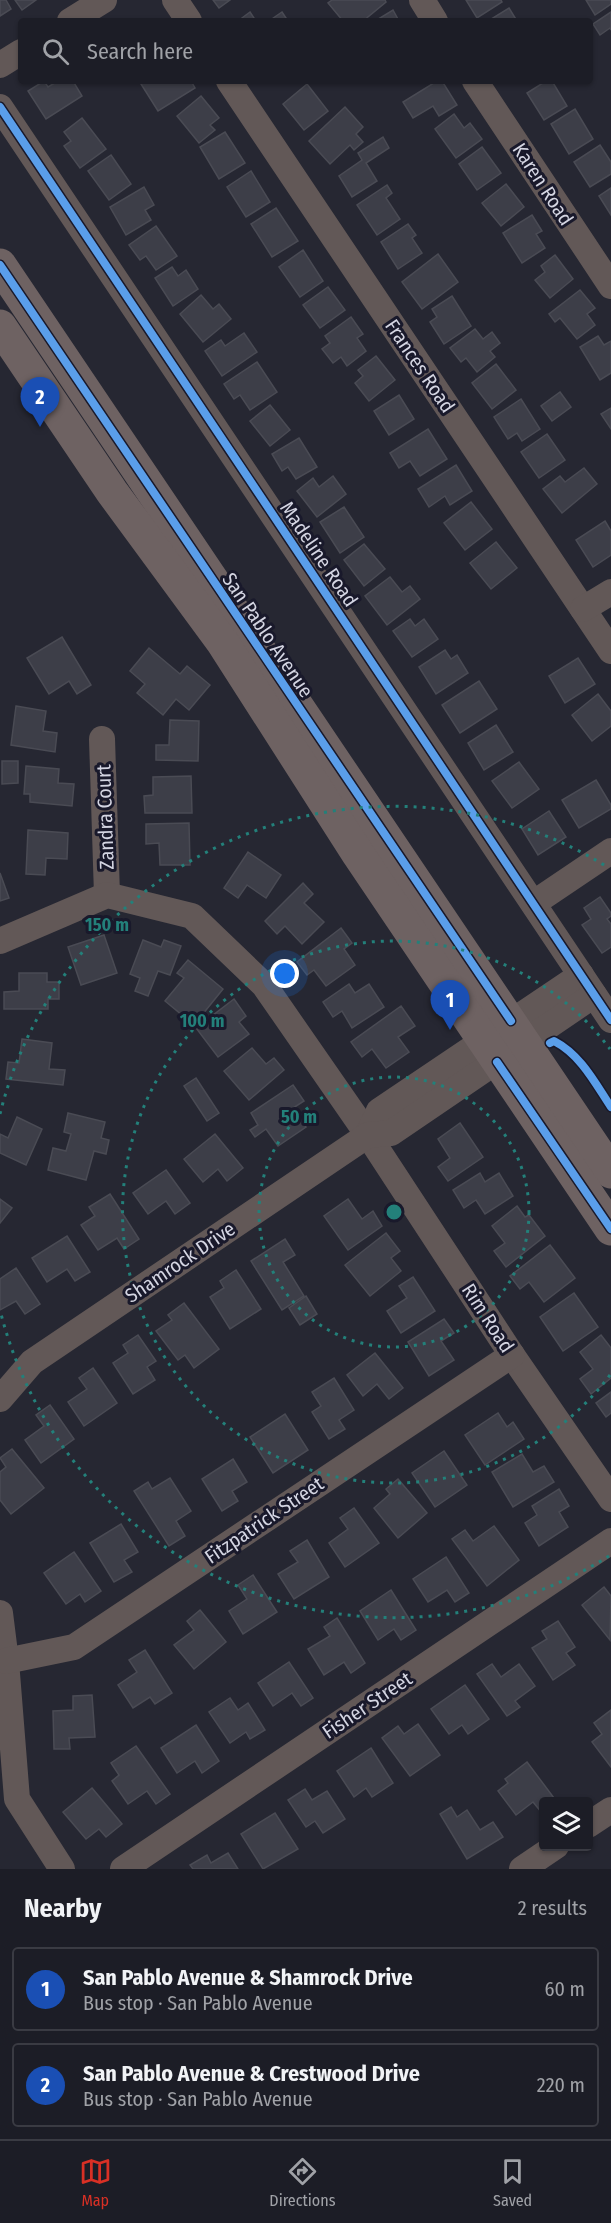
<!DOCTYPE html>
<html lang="en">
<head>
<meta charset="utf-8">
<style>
  :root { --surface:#1c1d26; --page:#25262e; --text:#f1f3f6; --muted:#a0a2a7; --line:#3a3b43; --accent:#d93025 }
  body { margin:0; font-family:"Fira Sans Condensed",sans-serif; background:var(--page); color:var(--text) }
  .controls { position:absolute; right:18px; bottom:18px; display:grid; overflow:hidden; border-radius:6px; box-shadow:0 2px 4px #0004 }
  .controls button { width:54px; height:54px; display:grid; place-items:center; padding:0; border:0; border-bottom:2px solid var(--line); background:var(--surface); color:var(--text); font:30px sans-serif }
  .you { position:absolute; left:285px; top:974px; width:21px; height:21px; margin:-15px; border:4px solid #fff; border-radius:50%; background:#1a73e8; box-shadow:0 0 0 9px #1a73e833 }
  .badge { display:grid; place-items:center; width:39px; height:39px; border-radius:50%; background:var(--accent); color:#fff; font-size:20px; font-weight:700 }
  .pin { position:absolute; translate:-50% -50px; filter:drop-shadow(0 2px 3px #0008) }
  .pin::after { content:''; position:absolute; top:32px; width:21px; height:18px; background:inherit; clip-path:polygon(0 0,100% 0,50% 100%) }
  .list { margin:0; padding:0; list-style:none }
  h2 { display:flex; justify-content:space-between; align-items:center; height:78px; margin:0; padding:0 24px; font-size:26px }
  h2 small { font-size:20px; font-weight:400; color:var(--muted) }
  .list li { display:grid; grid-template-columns:39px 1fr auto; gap:18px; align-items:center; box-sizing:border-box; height:84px; margin:0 12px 12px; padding:0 12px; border:2px solid var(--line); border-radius:6px }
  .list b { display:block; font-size:22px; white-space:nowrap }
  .list p { margin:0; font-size:20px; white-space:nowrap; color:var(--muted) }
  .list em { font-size:20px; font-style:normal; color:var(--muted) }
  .icon { flex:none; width:33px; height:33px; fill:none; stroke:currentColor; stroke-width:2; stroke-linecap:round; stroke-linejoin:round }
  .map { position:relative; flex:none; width:611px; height:1869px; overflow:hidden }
  .search { position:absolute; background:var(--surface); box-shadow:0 2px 4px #0004; left:18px; right:18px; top:18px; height:66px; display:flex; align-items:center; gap:15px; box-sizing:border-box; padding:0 21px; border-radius:6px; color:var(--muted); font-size:22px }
  .sheet { height:270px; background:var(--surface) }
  nav { display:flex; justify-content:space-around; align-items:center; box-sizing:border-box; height:84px; border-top:2px solid var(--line); background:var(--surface); font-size:16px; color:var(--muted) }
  nav a { display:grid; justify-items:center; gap:3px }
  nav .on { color:var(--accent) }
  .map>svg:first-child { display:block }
  .building { fill:#3d3e48; stroke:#4a4b54; stroke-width:1.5 }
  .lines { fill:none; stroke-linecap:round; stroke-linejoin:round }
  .minor { stroke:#625857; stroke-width:26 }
  .major { stroke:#6e6262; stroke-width:33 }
  .cycleway-casing { stroke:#19192b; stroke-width:11 }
  .cycleway { stroke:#5a9eea; stroke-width:8 }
  .ring { fill:none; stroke:#23807a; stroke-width:3; stroke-dasharray:3 6 }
  .labels { text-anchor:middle; stroke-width:6; stroke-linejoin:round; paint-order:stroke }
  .street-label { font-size:20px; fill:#d4d5e2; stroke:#19192b }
  .centre { fill:#23807a; stroke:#19192b; stroke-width:3 }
  .ring-label { font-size:18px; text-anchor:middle; font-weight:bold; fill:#23807a; stroke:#19192b; stroke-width:6; stroke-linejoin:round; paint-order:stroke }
</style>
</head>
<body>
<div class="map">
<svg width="611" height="1869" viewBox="0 0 611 1869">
  <rect width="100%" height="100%" fill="#262732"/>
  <!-- building -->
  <g class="building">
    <path d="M 0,0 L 6,0 L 11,9 L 0,16 Z"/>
    <path d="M 15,0 L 36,0 L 22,10 Z"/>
    <path d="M 213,0 L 230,0 L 219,8 Z"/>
    <path d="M 332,0 L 385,0 L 386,2 L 363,21 L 343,21 L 328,3 Z"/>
    <path d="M 466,0 L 501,0 L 502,2 L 477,18 Z"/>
    <path d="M 586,0 L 611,0 L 611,4 L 595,15 Z"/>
    <path d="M 509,8 L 517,21 L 488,21 Z"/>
    <path d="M 393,10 L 399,21 L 375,21 Z"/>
    <path d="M 250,12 L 256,21 L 238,21 Z"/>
    <path d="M 282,12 L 288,21 L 269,21 Z"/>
    <path d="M 611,12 L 611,30 L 610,28 L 600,35 L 593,24 Z"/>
    <path d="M 44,81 L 48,87 L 58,81 L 73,81 L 82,96 L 46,119 L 28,91 Z"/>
    <path d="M 147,81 L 191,81 L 195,88 L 158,111 L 141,84 Z"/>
    <path d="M 437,81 L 442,81 L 457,105 L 439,116 L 433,106 L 413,118 L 403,102 Z"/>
    <path d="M 546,81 L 552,81 L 567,106 L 544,120 L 527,93 Z"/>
    <path d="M 307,84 L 328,111 L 304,130 L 283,104 Z"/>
    <path d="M 201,96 L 219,118 L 210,125 L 215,130 L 199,143 L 177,116 Z"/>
    <path d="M 345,107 L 363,127 L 356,134 L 363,142 L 354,150 L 350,145 L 330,164 L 309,141 Z"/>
    <path d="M 575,109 L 593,139 L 569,154 L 551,124 Z"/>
    <path d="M 454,114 L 464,128 L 470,123 L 482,139 L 456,158 L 435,129 Z"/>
    <path d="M 82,118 L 106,149 L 80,168 L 64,146 L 71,141 L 64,132 Z"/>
    <path d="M 225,132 L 245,163 L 219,179 L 200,147 Z"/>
    <path d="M 383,137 L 389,148 L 366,163 L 377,181 L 352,197 L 339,176 L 362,160 L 358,153 Z"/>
    <path d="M 600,145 L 611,162 L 611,174 L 590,187 L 574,162 Z"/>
    <path d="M 482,147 L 501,173 L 477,190 L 459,164 Z"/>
    <path d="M 111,155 L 131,184 L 109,200 L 88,171 Z"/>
    <path d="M 251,171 L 270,202 L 246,217 L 227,187 Z"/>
    <path d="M 506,184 L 524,207 L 501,226 L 482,203 Z"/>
    <path d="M 387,185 L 392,193 L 386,198 L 400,219 L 377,235 L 357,205 Z"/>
    <path d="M 144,187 L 154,205 L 145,210 L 151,220 L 126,235 L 110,207 Z"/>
    <path d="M 611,188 L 611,215 L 599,196 Z"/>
    <path d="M 276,208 L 298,241 L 272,257 L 251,224 Z"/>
    <path d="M 532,215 L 542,231 L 536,234 L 545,248 L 522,263 L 503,233 Z"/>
    <path d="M 408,224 L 416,235 L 412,238 L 422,253 L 398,269 L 381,242 Z"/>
    <path d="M 156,226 L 177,256 L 156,270 L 146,256 L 140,260 L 129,245 Z"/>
    <path d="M 303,250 L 323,281 L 300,297 L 279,267 Z"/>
    <path d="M 438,254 L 458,282 L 422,309 L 402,282 Z"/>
    <path d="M 555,255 L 573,279 L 550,298 L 535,280 L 545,272 L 541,266 Z"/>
    <path d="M 172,267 L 178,276 L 186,270 L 198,289 L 173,306 L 155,278 Z"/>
    <path d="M 328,287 L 345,310 L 320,328 L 303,305 Z"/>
    <path d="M 580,290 L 595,308 L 587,314 L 595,325 L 577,339 L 560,318 L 555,322 L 549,314 Z"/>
    <path d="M 201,295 L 213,309 L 219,304 L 231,319 L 203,342 L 180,314 Z"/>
    <path d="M 452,296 L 471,326 L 444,344 L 430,322 L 437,317 L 432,309 Z"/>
    <path d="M 351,317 L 363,334 L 357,338 L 366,351 L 347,366 L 341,357 L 333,363 L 322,349 L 330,343 L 325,336 Z"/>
    <path d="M 475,329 L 483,339 L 492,332 L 500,343 L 490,351 L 495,357 L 477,372 L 466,358 L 461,362 L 450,348 Z"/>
    <path d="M 244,333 L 257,352 L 222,376 L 205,351 L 221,340 L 225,346 Z"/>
    <path d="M 598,336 L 604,345 L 611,341 L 611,373 L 600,380 L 580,347 Z"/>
    <path d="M 376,356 L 395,380 L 369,401 L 355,383 L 363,376 L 358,370 Z"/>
    <path d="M 257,362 L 277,392 L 250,410 L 240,395 L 234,399 L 224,384 Z"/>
    <path d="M 496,364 L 516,390 L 492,409 L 472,383 Z"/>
    <path d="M 560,392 L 571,407 L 552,421 L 541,406 Z"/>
    <path d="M 399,395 L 414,419 L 389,435 L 374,411 Z"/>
    <path d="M 521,399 L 540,429 L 522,441 L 517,433 L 508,439 L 494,417 Z"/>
    <path d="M 270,405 L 290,430 L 270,446 L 250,421 Z"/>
    <path d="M 611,408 L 611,429 L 601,414 Z"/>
    <path d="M 428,429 L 447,459 L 420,476 L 410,461 L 399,468 L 390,453 Z"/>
    <path d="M 547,434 L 565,460 L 539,478 L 521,452 Z"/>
    <path d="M 299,438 L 317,467 L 296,479 L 288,467 L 282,471 L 272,454 Z"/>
    <path d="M 456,465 L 472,491 L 450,505 L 445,496 L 429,507 L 418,489 Z"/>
    <path d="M 584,468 L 597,484 L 562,513 L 543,489 L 560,476 L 565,482 Z"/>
    <path d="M 333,476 L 346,494 L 317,517 L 297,491 L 313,478 L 319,487 Z"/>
    <path d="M 471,502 L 492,529 L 465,550 L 444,523 Z"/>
    <path d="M 344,507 L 364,537 L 340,553 L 320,522 Z"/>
    <path d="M 605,521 L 611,531 L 611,555 L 593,567 L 576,540 Z"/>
    <path d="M 496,542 L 517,568 L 491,589 L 470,563 Z"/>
    <path d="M 364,544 L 385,569 L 364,586 L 344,560 Z"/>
    <path d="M 390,577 L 402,592 L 410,586 L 420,599 L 387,625 L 365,596 Z"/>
    <path d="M 410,619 L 415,626 L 424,619 L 438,639 L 412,657 L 393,631 Z"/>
    <path d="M 62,637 L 91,685 L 77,694 L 69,681 L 49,694 L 27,658 Z"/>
    <path d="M 149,648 L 180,674 L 187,666 L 210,685 L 189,710 L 176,699 L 163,715 L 137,693 L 145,684 L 130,671 Z"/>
    <path d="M 445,650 L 451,659 L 457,655 L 468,673 L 436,694 L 419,667 Z"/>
    <path d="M 578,658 L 595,684 L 565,703 L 549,676 Z"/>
    <path d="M 479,681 L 497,709 L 460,733 L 442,705 Z"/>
    <path d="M 598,694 L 611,711 L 611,726 L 592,741 L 572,715 Z"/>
    <path d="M 16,706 L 46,711 L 43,731 L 57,733 L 55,752 L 11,745 Z"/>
    <path d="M 170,720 L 199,721 L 198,761 L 156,760 L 156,745 L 169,745 Z"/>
    <path d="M 496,725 L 513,752 L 484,770 L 468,743 Z"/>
    <path d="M 2,761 L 18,761 L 18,783 L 2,784 Z"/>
    <path d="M 519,762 L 539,789 L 512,808 L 492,781 Z"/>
    <path d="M 26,766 L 59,769 L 58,783 L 74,784 L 72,806 L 30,802 L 30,794 L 24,794 Z"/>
    <path d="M 191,776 L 192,813 L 145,813 L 144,796 L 153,795 L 153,777 Z"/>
    <path d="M 596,780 L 611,805 L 611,809 L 579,828 L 562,800 Z"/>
    <path d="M 549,811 L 566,837 L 538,855 L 522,829 Z"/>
    <path d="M 189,823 L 190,865 L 160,865 L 159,843 L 146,844 L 146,824 Z"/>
    <path d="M 28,830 L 68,833 L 67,859 L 46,858 L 45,875 L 26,874 Z"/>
    <path d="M 248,852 L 281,875 L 266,898 L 247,885 L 238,898 L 224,888 Z"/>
    <path d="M 0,873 L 9,898 L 0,901 Z"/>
    <path d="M 303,883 L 313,894 L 304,903 L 324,922 L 302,944 L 285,926 L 277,934 L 265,921 Z"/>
    <path d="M 600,897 L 611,913 L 611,916 L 607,919 L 611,924 L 611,947 L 602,953 L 582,925 L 591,919 L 584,908 Z"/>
    <path d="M 341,928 L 352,943 L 344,949 L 355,965 L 326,986 L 314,970 L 307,975 L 297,962 Z"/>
    <path d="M 104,935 L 117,973 L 81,985 L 68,947 Z"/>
    <path d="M 143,940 L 161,947 L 164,940 L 181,946 L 170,975 L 158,971 L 148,996 L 135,991 L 140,978 L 130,974 Z"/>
    <path d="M 188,960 L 223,989 L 194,1025 L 165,1001 L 184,978 L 177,973 Z"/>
    <path d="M 19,973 L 47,973 L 47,982 L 59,982 L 59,999 L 48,999 L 48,1009 L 4,1009 L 4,992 L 19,991 Z"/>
    <path d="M 349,984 L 355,993 L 369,984 L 384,1007 L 352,1028 L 342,1011 L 333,1017 L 323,1002 Z"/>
    <path d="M 234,999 L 246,1016 L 239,1022 L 249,1034 L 218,1057 L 196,1028 Z"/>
    <path d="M 401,1006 L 415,1026 L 398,1037 L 409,1052 L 386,1068 L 372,1049 L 362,1057 L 351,1042 Z"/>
    <path d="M 22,1039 L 52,1043 L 49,1069 L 65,1070 L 63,1085 L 6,1079 L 8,1062 L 19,1063 Z"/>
    <path d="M 252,1048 L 266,1064 L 274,1058 L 284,1070 L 249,1100 L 224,1071 Z"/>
    <path d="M 196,1078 L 219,1113 L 207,1121 L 184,1086 Z"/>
    <path d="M 293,1085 L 304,1101 L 293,1108 L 306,1127 L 278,1146 L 266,1129 L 255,1137 L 250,1130 L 258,1125 L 251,1113 Z"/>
    <path d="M 68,1113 L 105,1122 L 101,1138 L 109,1140 L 106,1154 L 94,1151 L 86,1180 L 48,1170 L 53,1148 L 66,1151 L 71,1134 L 64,1132 Z"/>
    <path d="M 17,1117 L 42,1129 L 26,1165 L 0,1153 L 0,1134 L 8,1138 Z"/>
    <path d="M 460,1123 L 483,1157 L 448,1181 L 438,1167 L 450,1158 L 438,1139 Z"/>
    <path d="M 215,1134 L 243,1168 L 227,1181 L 218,1169 L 203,1182 L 184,1159 Z"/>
    <path d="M 166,1170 L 190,1203 L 175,1214 L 166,1201 L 148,1214 L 133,1193 Z"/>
    <path d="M 480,1173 L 485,1182 L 499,1173 L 513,1196 L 485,1214 L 476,1200 L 464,1208 L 453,1190 Z"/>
    <path d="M 110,1194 L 139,1239 L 124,1249 L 117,1238 L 98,1250 L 81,1225 L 95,1216 L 89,1207 Z"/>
    <path d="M 0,1199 L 12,1208 L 0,1223 Z"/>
    <path d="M 348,1199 L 362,1219 L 373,1211 L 382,1226 L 348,1250 L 324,1216 Z"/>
    <path d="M 517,1206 L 525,1217 L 529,1215 L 545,1236 L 506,1267 L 494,1251 L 505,1243 L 492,1226 Z"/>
    <path d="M 386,1233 L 400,1251 L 391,1258 L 401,1271 L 370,1296 L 345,1265 Z"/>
    <path d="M 67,1236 L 90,1272 L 75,1281 L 67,1269 L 47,1282 L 32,1258 Z"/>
    <path d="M 285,1239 L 295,1255 L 283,1262 L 304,1296 L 282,1310 L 251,1261 Z"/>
    <path d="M 550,1245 L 575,1278 L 544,1302 L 529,1282 L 520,1289 L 510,1276 Z"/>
    <path d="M 16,1268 L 40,1304 L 25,1314 L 16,1301 L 0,1310 L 0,1279 Z"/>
    <path d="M 236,1270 L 261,1309 L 230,1329 L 210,1297 L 224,1288 L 220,1281 Z"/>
    <path d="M 413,1277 L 435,1311 L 401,1333 L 387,1311 L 407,1298 L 399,1286 Z"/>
    <path d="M 574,1293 L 598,1327 L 563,1351 L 540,1317 Z"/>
    <path d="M 306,1296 L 317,1314 L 300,1325 L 289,1308 Z"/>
    <path d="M 184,1303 L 219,1349 L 194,1368 L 185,1355 L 178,1360 L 156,1331 L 172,1320 L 168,1315 Z"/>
    <path d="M 444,1319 L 454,1333 L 441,1341 L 454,1360 L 429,1376 L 408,1342 Z"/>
    <path d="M 138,1335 L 156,1361 L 147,1367 L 155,1380 L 133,1394 L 113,1363 L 128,1353 L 123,1345 Z"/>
    <path d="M 601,1335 L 611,1348 L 611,1378 L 591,1394 L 580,1379 L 593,1369 L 580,1352 Z"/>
    <path d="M 375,1353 L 403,1388 L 389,1399 L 377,1384 L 363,1396 L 347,1375 Z"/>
    <path d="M 93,1368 L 117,1403 L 84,1426 L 68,1402 L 87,1389 L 79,1378 Z"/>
    <path d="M 334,1378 L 354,1410 L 339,1420 L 345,1429 L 329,1439 L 312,1412 L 321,1406 L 312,1392 Z"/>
    <path d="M 611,1392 L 611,1413 L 606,1417 L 596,1403 Z"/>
    <path d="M 50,1405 L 74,1439 L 41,1463 L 25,1440 L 44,1426 L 36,1415 Z"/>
    <path d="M 498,1413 L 507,1427 L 513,1422 L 524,1439 L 485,1465 L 465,1435 Z"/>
    <path d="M 285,1414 L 308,1450 L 273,1473 L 250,1437 Z"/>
    <path d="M 12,1449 L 44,1488 L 11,1514 L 0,1500 L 0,1472 L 6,1467 L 0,1458 Z"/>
    <path d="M 444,1451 L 467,1485 L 435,1507 L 412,1473 Z"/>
    <path d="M 522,1454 L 533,1472 L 544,1466 L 554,1482 L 513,1507 L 492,1472 Z"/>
    <path d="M 233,1459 L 247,1482 L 232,1491 L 238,1501 L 222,1511 L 202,1479 Z"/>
    <path d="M 170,1478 L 191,1511 L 176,1521 L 185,1536 L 169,1546 L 134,1491 L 148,1482 L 152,1489 Z"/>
    <path d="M 398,1479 L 427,1513 L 398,1538 L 374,1508 L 390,1494 L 386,1489 Z"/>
    <path d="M 559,1489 L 569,1506 L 559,1512 L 568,1527 L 539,1546 L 525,1523 L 537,1515 L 532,1506 Z"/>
    <path d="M 354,1508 L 379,1543 L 345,1567 L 329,1543 L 348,1529 L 340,1518 Z"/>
    <path d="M 121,1524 L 138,1552 L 124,1560 L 132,1572 L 114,1582 L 90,1543 Z"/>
    <path d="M 494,1526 L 519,1560 L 487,1586 L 452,1539 L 465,1530 L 473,1541 Z"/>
    <path d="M 307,1540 L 329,1577 L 294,1599 L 278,1574 L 298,1562 L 290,1551 Z"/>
    <path d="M 74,1552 L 101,1591 L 85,1602 L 80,1594 L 66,1604 L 44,1573 Z"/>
    <path d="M 446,1557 L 469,1593 L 455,1602 L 447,1590 L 428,1602 L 413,1579 Z"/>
    <path d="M 253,1575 L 277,1612 L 243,1634 L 229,1611 L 247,1599 L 238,1585 Z"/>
    <path d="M 604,1587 L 611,1596 L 610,1640 L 582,1605 Z"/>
    <path d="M 391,1590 L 416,1630 L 401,1640 L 394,1629 L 378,1640 L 360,1611 Z"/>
    <path d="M 200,1610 L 226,1642 L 194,1669 L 174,1645 L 194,1630 L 187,1621 Z"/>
    <path d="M 337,1618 L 365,1663 L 351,1673 L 344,1662 L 324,1675 L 308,1649 L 330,1636 L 324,1627 Z"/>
    <path d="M 558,1621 L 575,1647 L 566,1653 L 575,1665 L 553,1680 L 532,1648 L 547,1639 L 542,1631 Z"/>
    <path d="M 145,1650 L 172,1693 L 155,1704 L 150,1697 L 133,1708 L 118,1685 L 137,1672 L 129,1660 Z"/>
    <path d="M 289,1662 L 313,1698 L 301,1706 L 292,1693 L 273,1706 L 258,1683 Z"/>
    <path d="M 492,1664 L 501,1677 L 519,1664 L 535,1686 L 515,1701 L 520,1707 L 507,1716 L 477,1674 Z"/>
    <path d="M 465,1685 L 489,1719 L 468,1734 L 462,1725 L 449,1734 L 431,1709 Z"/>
    <path d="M 92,1695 L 95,1737 L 69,1738 L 70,1749 L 54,1749 L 53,1711 L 73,1710 L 73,1696 Z"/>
    <path d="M 230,1698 L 238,1710 L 248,1703 L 265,1730 L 250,1739 L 246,1732 L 230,1743 L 209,1712 Z"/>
    <path d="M 611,1710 L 611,1767 L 592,1742 L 602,1734 L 594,1723 Z"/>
    <path d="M 418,1724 L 440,1755 L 410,1776 L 382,1738 L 398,1726 L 404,1734 Z"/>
    <path d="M 196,1725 L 219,1761 L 202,1773 L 195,1761 L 177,1773 L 161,1748 Z"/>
    <path d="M 136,1746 L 170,1794 L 156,1804 L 147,1791 L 128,1804 L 112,1781 L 119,1775 L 111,1763 Z"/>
    <path d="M 371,1748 L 393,1783 L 372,1797 L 366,1788 L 354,1797 L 337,1771 Z"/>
    <path d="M 527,1762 L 557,1802 L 544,1802 L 542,1813 L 533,1802 L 516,1815 L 498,1791 L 508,1783 L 505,1779 Z"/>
    <path d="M 92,1788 L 122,1824 L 106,1837 L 99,1829 L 86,1839 L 63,1812 Z"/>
    <path d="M 305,1789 L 312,1800 L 327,1791 L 345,1819 L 323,1833 L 315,1821 L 306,1827 L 288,1800 Z"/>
    <path d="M 451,1807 L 457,1817 L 467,1810 L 480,1830 L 493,1822 L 503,1837 L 467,1859 L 440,1814 Z"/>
    <path d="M 275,1813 L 298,1849 L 263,1869 L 241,1834 Z"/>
    <path d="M 228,1853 L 238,1869 L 193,1869 L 190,1865 L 207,1855 L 211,1863 Z"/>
  </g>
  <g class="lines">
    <!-- minor -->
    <g class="minor">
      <path d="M 175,0 L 189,21"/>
      <path d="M 422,0 L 435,21"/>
      <path d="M 70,21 L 104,0"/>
      <path d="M 0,65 L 21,52"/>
      <path d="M 229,81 L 611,651"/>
      <path d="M 475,81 L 611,286"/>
      <path d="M 0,107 L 611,1020"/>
      <path d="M 583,609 L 611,592"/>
      <path d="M 102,739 L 107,895"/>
      <path d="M 534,903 L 611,851"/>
      <path d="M 0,941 L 107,895 L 192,916 L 264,985 L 368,1135 L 512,1355 L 611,1499"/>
      <path d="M 368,1135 L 379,1111 L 581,975"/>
      <path d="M 0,1399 L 32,1362 L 368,1135 L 391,1133 L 594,995"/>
      <path d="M 0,1613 L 6,1661 L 17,1799 L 62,1869"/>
      <path d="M 6,1661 L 74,1647 L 512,1355"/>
      <path d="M 588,1825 L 611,1810"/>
      <path d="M 123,1869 L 611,1541"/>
      <path d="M 522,1869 L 556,1846"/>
    </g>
    <!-- major -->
    <g class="major">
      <path d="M 0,265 L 611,1172"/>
      <path d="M 0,326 L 112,492 L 223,643 L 358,854 L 611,1229"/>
    </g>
    <!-- cycleway casing -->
    <g class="cycleway-casing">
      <g id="cycleway">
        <path d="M 0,107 L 611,1020"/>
        <path d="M 0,265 L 511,1021"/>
        <path d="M 550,1043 L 554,1041 C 581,1055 595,1083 611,1107"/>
        <path d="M 497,1062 L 611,1229"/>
      </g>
    </g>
    <!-- cycleway -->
    <use href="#cycleway" class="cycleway"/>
  </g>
  <!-- distance rings -->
  <g class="ring">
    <circle cx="394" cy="1212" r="135"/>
    <path d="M610 1375A271 271 0 1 1 610 1049"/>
    <path d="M609 1556A406 406 0 0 1 0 1310M0 1114A406 406 0 0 1 609 868"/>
  </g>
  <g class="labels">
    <!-- street labels -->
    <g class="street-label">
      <text transform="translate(543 184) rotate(57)" y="7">Karen Road</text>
      <text transform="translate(420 366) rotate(56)" y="7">Frances Road</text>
      <text transform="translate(319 554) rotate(56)" y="7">Madeline Road</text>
      <text transform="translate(268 635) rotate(56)" y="7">San Pablo Avenue</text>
      <text transform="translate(105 817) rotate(-92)" y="7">Zandra Court</text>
      <text transform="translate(180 1262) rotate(-34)" y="7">Shamrock Drive</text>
      <text transform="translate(488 1318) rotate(57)" y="7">Rim Road</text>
      <text transform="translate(264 1520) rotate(-34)" y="7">Fitzpatrick Street</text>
      <text transform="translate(367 1705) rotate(-34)" y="7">Fisher Street</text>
    </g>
  </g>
  <circle cx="394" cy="1212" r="9" class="centre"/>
  <g class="ring-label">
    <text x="107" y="931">150 m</text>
    <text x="202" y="1027">100 m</text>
    <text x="299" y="1123">50 m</text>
  </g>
</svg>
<div class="controls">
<button><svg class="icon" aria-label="layers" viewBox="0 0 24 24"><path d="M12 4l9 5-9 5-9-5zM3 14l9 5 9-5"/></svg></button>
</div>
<div class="you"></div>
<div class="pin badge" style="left:450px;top:1030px;background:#1a4fb4">1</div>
<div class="pin badge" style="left:40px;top:427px;background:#1a4fb4">2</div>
<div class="search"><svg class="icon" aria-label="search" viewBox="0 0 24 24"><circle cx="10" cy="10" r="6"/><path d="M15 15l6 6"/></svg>Search here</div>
</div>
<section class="sheet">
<h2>Nearby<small>2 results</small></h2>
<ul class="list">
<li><span class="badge" style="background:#1a4fb4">1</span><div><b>San Pablo Avenue &amp; Shamrock Drive</b><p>Bus stop · San Pablo Avenue</p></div><em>60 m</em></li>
<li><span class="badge" style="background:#1a4fb4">2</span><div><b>San Pablo Avenue &amp; Crestwood Drive</b><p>Bus stop · San Pablo Avenue</p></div><em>220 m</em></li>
</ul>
</section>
<nav>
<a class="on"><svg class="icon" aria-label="map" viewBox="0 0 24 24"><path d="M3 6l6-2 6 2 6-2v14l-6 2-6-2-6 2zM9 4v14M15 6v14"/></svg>Map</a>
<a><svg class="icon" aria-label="directions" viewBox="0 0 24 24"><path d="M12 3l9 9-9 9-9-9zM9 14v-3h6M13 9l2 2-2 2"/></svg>Directions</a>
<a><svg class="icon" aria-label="saved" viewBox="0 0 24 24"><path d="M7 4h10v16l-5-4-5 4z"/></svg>Saved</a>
</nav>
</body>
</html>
